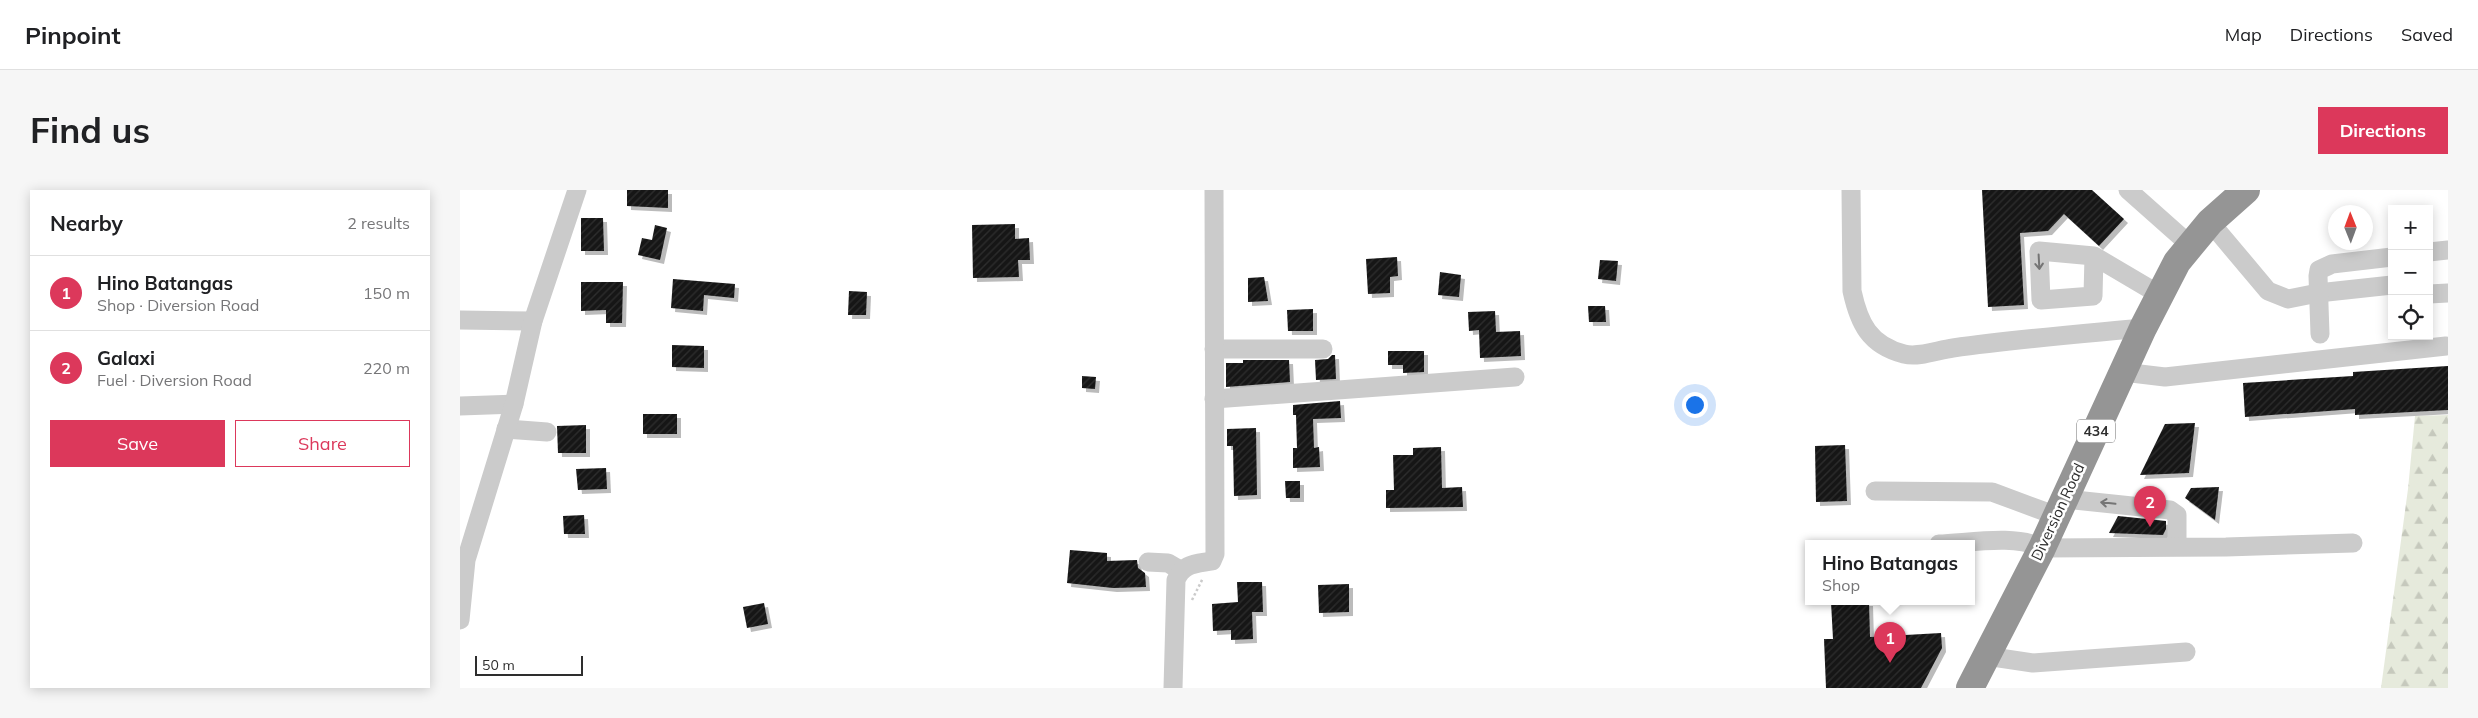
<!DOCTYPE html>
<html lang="en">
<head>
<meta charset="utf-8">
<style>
  :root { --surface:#fff; --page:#f6f6f6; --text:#202124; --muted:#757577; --line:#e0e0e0; --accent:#dc385b }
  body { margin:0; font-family:Mulish,sans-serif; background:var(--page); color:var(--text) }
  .controls { position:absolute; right:15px; top:15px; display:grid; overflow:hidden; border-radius:0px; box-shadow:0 2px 12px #0003 }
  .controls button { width:45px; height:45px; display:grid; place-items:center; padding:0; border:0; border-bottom:1px solid var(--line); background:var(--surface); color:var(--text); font:25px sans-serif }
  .compass { position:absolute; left:1868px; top:15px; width:45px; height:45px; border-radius:50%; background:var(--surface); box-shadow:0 2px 12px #0003; rotate:359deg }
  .scale { position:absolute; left:15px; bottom:12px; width:108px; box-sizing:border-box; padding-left:5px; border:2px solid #2e2e2e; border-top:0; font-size:14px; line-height:18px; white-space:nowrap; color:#2e2e2e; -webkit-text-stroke:4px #fff; paint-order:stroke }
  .you { position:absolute; left:1234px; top:214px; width:18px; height:18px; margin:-12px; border:4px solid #fff; border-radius:50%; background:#1a73e8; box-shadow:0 0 0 8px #1a73e833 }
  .badge { display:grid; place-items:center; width:32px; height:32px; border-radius:50%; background:var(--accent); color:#fff; font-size:16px; font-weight:700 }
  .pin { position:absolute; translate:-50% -41px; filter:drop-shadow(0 1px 2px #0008) }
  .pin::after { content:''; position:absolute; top:26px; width:18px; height:15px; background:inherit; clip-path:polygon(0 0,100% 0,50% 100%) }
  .popup { position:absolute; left:1345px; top:350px; width:170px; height:65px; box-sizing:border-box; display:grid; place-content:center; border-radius:0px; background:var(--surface); filter:drop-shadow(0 1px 4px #0005); font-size:16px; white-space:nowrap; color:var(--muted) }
  .popup b { font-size:19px; color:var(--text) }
  .popup::after { content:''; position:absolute; left:50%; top:100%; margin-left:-10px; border:10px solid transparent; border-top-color:var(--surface) }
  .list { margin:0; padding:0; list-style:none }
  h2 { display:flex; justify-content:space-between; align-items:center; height:65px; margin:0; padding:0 20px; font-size:21px }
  h2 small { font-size:16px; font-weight:400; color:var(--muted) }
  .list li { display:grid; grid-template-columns:32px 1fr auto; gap:15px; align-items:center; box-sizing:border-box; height:75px; padding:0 20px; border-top:1px solid var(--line) }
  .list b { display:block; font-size:19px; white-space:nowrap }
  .list p { margin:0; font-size:16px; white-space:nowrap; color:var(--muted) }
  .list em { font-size:16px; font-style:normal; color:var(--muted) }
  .actions { display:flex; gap:10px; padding:15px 20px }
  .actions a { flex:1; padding:11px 0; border:1px solid var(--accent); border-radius:0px; text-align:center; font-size:18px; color:var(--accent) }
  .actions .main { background:var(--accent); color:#fff }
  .icon { flex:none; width:28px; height:28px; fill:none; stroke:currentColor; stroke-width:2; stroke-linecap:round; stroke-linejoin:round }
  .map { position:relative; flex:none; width:1988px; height:498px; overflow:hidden; border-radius:0px }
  header { display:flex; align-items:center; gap:30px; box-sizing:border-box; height:70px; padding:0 25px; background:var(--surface); border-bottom:1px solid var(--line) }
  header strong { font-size:24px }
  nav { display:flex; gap:28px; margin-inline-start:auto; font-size:18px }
  .intro { display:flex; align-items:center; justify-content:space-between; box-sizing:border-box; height:120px; padding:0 30px }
  h1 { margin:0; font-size:35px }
  .button { padding:12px 22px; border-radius:0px; background:var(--accent); color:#fff; font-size:18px; font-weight:700 }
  main { display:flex; gap:30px; padding:0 30px }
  aside { flex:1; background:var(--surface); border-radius:0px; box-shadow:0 2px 12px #0003 }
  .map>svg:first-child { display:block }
  .forest { fill:url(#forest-firs) }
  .building { fill:url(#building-hatch); filter:url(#shadow) }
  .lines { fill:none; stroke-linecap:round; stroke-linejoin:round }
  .path { stroke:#cbcbcb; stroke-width:2.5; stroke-dasharray:2.5 2.5; stroke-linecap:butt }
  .minor { stroke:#cbcbcb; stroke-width:19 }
  .highway { stroke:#959595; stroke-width:28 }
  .oneway { stroke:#757575 }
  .labels { text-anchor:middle; stroke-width:5; stroke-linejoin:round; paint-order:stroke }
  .shield { fill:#fff; stroke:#6d6d6d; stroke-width:1 }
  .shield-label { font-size:14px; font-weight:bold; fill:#2e2e2e }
  .street-label { font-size:15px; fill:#2e2e2e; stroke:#fff }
</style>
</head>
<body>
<header>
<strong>Pinpoint</strong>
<nav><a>Map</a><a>Directions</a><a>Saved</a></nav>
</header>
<div class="intro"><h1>Find us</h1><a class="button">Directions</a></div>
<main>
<aside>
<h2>Nearby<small>2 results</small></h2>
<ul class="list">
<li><span class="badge">1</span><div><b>Hino Batangas</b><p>Shop · Diversion Road</p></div><em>150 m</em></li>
<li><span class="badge">2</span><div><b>Galaxi</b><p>Fuel · Diversion Road</p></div><em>220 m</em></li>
</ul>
<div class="actions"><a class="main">Save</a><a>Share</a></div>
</aside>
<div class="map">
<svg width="1988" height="498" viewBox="0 0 1988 498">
  <defs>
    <pattern id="forest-firs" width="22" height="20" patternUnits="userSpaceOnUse" patternTransform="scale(1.25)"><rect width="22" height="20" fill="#e6eadc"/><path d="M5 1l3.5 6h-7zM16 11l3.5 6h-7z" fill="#c6c9bd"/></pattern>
    <pattern id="building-hatch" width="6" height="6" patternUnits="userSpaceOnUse" patternTransform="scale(1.25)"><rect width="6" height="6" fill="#151515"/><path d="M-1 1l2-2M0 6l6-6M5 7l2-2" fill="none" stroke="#2f2f2f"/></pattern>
    <filter id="shadow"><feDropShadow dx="4" dy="4" stdDeviation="0" flood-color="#0004"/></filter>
  </defs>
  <rect width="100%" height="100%" fill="#fff"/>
  <!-- forest -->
  <path class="forest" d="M 1988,225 L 1988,498 L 1921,498 L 1948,299 L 1955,226 Z"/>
  <!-- building -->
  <g class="building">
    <path d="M 167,0 L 208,0 L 208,18 L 167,16 Z"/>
    <path d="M 1522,0 L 1632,0 L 1664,29 L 1639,56 L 1604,24 L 1588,41 L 1560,43 L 1564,115 L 1528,117 Z"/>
    <path d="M 121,28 L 143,28 L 144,61 L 121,61 Z"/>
    <path d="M 555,34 L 555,49 L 569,48 L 570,70 L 558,70 L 559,87 L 513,88 L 512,35 Z"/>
    <path d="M 195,35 L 207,38 L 200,70 L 178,65 L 182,48 L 192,50 Z"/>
    <path d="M 937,67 L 938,86 L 930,87 L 930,103 L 908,104 L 906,69 Z"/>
    <path d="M 1140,70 L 1158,71 L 1156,91 L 1138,89 Z"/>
    <path d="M 980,82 L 1001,85 L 999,107 L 978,105 Z"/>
    <path d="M 804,87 L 808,111 L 788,112 L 788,88 Z"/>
    <path d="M 213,89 L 275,94 L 274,108 L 244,105 L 243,121 L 211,118 Z"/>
    <path d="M 121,92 L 163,92 L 162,133 L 146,133 L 146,120 L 121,121 Z"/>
    <path d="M 389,101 L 407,102 L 406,125 L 388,125 Z"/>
    <path d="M 1128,116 L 1145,116 L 1146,132 L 1129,132 Z"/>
    <path d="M 853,119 L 853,141 L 828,141 L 827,120 Z"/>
    <path d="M 1035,121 L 1036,142 L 1060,141 L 1061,166 L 1020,168 L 1019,140 L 1009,141 L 1008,122 Z"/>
    <path d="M 212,155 L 244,156 L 244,178 L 212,177 Z"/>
    <path d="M 928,161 L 964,161 L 964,182 L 943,183 L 943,175 L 928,175 Z"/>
    <path d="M 872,165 L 875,165 L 876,189 L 856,190 L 855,170 L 868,169 Z"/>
    <path d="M 783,170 L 829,170 L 830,192 L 766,197 L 766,173 L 783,173 Z"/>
    <path d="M 1988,176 L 1988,220 L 1895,225 L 1895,219 L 1785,227 L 1783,193 L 1893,186 L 1893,182 Z"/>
    <path d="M 622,186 L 636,187 L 635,199 L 622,198 Z"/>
    <path d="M 880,211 L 881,228 L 853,229 L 854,258 L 859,257 L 860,277 L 833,278 L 833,258 L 837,258 L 836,225 L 833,225 L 833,215 Z"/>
    <rect x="183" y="224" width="34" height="20"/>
    <path d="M 1735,233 L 1729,283 L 1680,285 L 1705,234 Z"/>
    <path d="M 126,235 L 126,263 L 98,263 L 97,236 Z"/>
    <path d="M 796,238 L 797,305 L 774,306 L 773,256 L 767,256 L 767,239 Z"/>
    <path d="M 1385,255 L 1387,311 L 1356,312 L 1355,256 Z"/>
    <path d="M 981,257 L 982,298 L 1002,297 L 1003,317 L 926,318 L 926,300 L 934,300 L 933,265 L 953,265 L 953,258 Z"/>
    <path d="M 146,278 L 147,299 L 118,300 L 116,279 Z"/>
    <path d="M 825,291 L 840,291 L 840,308 L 826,308 Z"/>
    <path d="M 1759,297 L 1755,330 L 1725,308 L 1731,298 Z"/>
    <path d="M 124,325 L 125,344 L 104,344 L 103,326 Z"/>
    <path d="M 1658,326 L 1706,331 L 1706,339 L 1703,345 L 1649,343 Z"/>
    <path d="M 610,360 L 647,363 L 647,371 L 677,370 L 678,378 L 685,383 L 686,397 L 653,398 L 607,393 Z"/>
    <path d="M 777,392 L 802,392 L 803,422 L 792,422 L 793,449 L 771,450 L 771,440 L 753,441 L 752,414 L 778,412 Z"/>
    <path d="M 889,394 L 889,422 L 859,423 L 858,395 Z"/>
    <path d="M 1371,412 L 1409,412 L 1410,447 L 1481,443 L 1482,458 L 1461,498 L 1366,498 L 1364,449 L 1373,449 Z"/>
    <path d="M 304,413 L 308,434 L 287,438 L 283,417 Z"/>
  </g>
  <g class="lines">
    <!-- path -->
    <path class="path" d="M 732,410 L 743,388"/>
    <!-- minor -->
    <g class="minor">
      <path d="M 1391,0 L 1392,101 C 1399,133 1409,155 1444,164 C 1459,168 1478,160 1493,158 C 1556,149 1620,144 1683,138"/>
      <path d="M 1668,0 L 1730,55"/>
      <path d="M 1750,32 L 1808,101 L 1828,109 L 1858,103 L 1932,95"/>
      <path d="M 1969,62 L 1988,60"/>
      <path d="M 1634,66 L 1633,106 L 1581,110 L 1579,61 L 1634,66 L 1700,105"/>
      <path d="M 1969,104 L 1988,103"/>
      <path d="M 0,130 L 73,131"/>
      <path d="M 1860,144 L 1858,86 L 1859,80 L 1872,74 L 1932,67"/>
      <path d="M 754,159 L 863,159"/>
      <path d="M 1663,182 L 1705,187 L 1986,156"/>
      <path d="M 754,209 L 1055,187"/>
      <path d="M 0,216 L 54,214"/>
      <path d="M 46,239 L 87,242"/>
      <path d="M 1415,301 L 1532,302 L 1597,326"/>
      <path d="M 1605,309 L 1710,320 L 1717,325 L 1717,356"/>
      <path d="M 1479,354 C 1509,353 1556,344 1582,358 L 1766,357 L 1893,353"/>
      <path d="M 688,372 L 708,373 L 720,380"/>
      <path d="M 0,430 L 6,370 L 54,214 L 73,131 L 117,0"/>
      <path d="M 1526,466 L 1573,473 L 1726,462"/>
      <path d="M 713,498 L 716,390 C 723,373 736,374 752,371 L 755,364 L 754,0"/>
    </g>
    <!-- highway -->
    <path class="highway" d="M 1510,498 L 1582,358 L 1683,138 L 1717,72 L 1750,32 L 1786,0"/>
  </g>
  <!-- one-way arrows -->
  <defs><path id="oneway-shaft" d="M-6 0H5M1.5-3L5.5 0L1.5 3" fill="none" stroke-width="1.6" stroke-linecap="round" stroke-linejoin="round" transform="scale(1.25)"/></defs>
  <g class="oneway">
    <use href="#oneway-shaft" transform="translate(1579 72) rotate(87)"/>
    <use href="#oneway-shaft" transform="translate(1648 313) rotate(-174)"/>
  </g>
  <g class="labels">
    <!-- shield labels -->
    <rect class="shield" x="1617" y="229.5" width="38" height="23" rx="4"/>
    <g class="shield-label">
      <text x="1636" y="246">434</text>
    </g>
    <!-- street labels -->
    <g class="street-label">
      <text transform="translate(1598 322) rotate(-65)" y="5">Diversion Road</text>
    </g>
  </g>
</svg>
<div class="controls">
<button>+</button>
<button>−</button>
<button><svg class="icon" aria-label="locate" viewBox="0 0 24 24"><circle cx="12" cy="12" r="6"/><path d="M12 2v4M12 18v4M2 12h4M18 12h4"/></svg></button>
</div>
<svg class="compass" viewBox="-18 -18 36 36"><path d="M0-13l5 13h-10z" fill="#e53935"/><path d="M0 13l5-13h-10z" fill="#757577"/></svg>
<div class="scale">50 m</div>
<div class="you"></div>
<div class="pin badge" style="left:1430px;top:473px">1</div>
<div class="popup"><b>Hino Batangas</b>Shop</div>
<div class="pin badge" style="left:1690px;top:337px">2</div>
</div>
</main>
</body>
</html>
